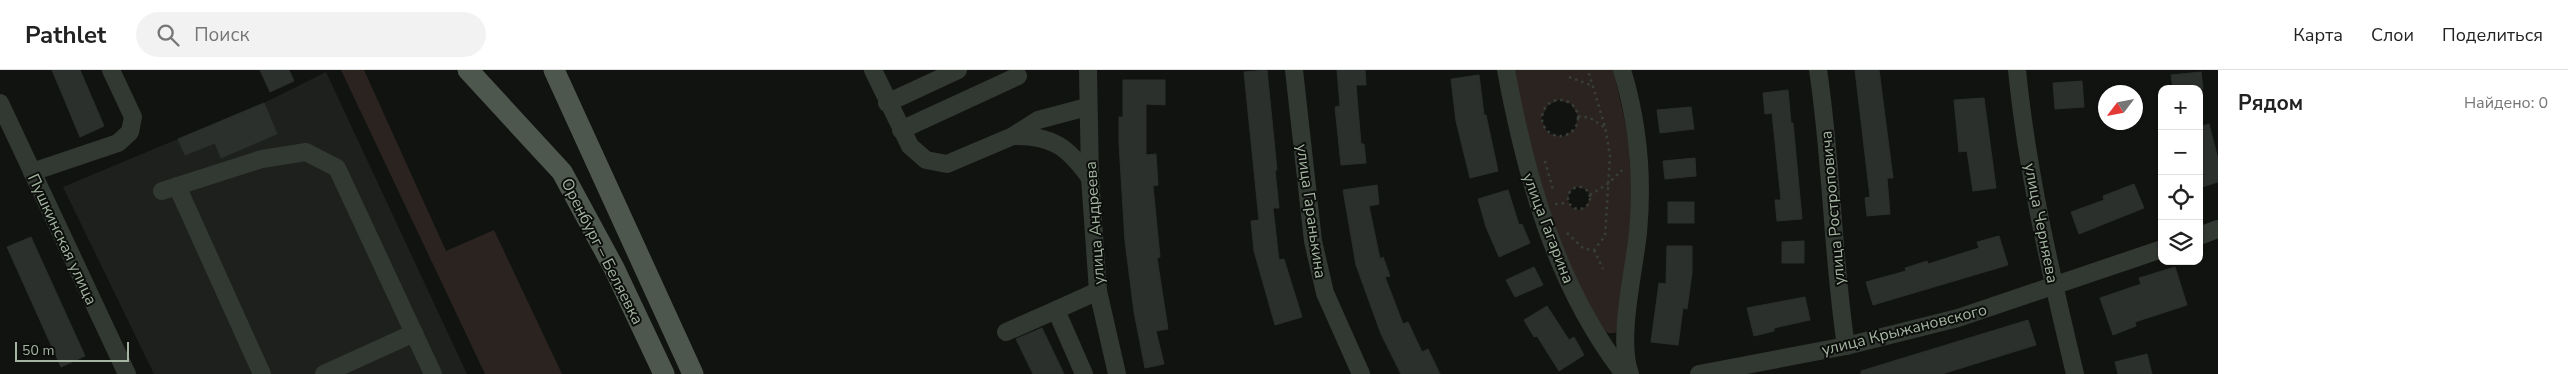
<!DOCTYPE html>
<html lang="ru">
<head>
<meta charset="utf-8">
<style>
  :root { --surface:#fff; --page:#f2f2f2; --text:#222; --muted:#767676; --line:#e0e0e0 }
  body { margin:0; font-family:"Nunito Sans",sans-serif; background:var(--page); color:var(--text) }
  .controls { position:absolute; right:15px; top:15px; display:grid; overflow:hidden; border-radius:10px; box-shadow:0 1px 4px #0004 }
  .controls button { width:45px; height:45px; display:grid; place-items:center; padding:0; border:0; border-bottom:1px solid var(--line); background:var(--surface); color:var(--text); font:25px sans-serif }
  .compass { position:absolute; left:2098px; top:15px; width:45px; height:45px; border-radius:50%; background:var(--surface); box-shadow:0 1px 4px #0004; rotate:238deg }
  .scale { position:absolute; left:15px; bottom:12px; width:114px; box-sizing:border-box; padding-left:5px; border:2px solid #a4b5a1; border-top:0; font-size:14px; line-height:18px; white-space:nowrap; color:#a4b5a1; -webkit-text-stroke:4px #0c0e0c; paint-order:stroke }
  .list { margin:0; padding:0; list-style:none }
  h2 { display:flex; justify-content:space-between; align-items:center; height:65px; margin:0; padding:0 20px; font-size:21px }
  h2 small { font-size:16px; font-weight:400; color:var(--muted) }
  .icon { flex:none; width:28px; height:28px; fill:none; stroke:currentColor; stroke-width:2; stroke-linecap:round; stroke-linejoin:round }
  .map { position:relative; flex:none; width:2218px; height:304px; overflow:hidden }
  header { display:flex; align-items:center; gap:30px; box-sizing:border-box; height:70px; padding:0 25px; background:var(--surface); border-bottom:1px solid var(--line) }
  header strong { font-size:24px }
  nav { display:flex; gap:28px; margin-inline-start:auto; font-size:18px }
  .search { width:350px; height:45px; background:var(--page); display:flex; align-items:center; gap:12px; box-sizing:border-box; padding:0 18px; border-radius:28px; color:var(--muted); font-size:19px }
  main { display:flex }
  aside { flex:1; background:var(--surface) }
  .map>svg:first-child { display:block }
  .built { fill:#1d201d }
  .green { fill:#2b2320; fill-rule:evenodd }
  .building { fill:#2c302c; stroke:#2b2f2c }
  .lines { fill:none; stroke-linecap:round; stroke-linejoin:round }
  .path { stroke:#383f38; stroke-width:2.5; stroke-dasharray:2.5 4; stroke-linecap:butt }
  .minor { stroke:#323832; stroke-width:18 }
  .major { stroke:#4e574d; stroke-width:21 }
  .labels { text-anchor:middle; stroke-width:4; stroke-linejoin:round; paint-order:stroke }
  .street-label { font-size:16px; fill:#a4b5a1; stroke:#0c0e0c }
</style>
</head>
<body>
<header>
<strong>Pathlet</strong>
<div class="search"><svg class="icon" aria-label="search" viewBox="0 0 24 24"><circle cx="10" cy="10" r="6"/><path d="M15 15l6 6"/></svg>Поиск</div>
<nav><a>Карта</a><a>Слои</a><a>Поделиться</a></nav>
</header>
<main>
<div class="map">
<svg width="2218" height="304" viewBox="0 0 2218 304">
  <rect width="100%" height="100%" fill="#111311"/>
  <!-- built -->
  <path class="built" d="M 326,2 L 467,304 L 154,304 L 63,117 L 264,33 Z"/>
  <!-- green -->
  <g class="green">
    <path d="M 341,0 L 364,0 L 446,181 L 494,160 L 562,304 L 485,304 Z"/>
    <path d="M 1511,0 L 1613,0 C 1620,30 1628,60 1631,90 C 1637,146 1625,204 1618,259 L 1615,263 L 1608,263 L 1602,259 L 1575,213 L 1542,132 ZM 1559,30 L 1571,34 L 1578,46 L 1575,59 L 1562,67 L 1548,63 L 1541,49 L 1548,35 ZM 1576,117 L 1585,119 L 1590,125 L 1587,136 L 1579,140 L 1571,137 C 1566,129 1568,122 1576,117 Z"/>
  </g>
  <!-- building -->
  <g class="building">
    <path d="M 52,0 L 80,0 L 104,56 L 80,67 Z"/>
    <path d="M 260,0 L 289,0 L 294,11 L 270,22 Z"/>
    <path d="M 1267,0 L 1277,100 L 1275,100 L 1279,138 L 1273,138 L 1279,190 L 1284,189 L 1302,247 L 1275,255 L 1254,181 L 1251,151 L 1259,150 L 1244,2 Z"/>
    <path d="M 1337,0 L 1365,0 L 1366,15 L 1356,15 L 1361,74 L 1364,74 L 1366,93 L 1341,95 L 1335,37 L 1340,36 Z"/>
    <path d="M 1855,0 L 1879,0 L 1893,108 L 1887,108 L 1890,144 L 1867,146 L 1865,128 L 1870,127 Z"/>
    <path d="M 2201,2 L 2203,19 L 2173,19 L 2171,5 Z"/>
    <path d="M 1479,5 L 1484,45 L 1486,45 L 1498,101 L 1470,108 L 1456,51 L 1451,9 Z"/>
    <path d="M 1123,10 L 1165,10 L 1165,35 L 1146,34 L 1146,85 L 1156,84 L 1158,115 L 1153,116 L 1160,187 L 1157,188 L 1168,259 L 1156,261 L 1164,294 L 1145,298 L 1134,242 L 1125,171 L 1119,73 L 1119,47 L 1123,47 Z"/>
    <path d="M 2082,11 L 2084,37 L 2055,39 L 2053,13 Z"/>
    <path d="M 1788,20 L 1791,53 L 1793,53 L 1802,149 L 1777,151 L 1775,130 L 1781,130 L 1772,43 L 1765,44 L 1763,23 Z"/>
    <path d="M 1984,28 L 1996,118 L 1973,121 L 1967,81 L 1959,82 L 1954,30 Z"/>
    <path d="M 264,33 L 277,64 L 221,88 L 215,73 L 185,85 L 178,69 Z"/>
    <path d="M 1691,37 L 1694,59 L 1660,63 L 1657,40 Z"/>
    <path d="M 2209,54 L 2218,89 L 2218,112 L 2199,118 L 2199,57 Z"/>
    <path d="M 1695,88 L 1696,106 L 1665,109 L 1663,91 Z"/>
    <path d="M 2134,114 L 2144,138 L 2079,164 L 2071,142 L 2104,130 L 2103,126 Z"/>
    <path d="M 1377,115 L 1379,134 L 1369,136 L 1380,189 L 1383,187 L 1390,206 L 1385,207 L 1403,254 L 1408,252 L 1422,282 L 1428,279 L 1440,304 L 1401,304 L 1381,264 L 1356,195 L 1343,120 Z"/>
    <path d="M 1508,120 L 1519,155 L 1522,154 L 1530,173 L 1499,187 L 1486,157 L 1478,129 Z"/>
    <rect x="1668" y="132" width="26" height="21"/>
    <path d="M 1999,166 L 2008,195 L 1873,235 L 1866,212 L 1906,201 L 1905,198 L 1927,191 L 1928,194 L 1979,178 L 1977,172 Z"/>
    <path d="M 31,167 L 85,286 L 61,297 L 7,177 Z"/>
    <path d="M 1804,171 L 1804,193 L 1782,193 L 1782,172 Z"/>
    <path d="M 1667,176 L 1692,176 L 1692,203 L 1687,239 L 1683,238 L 1678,275 L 1651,272 L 1659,213 L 1666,214 Z"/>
    <path d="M 1534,197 L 1543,215 L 1515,227 L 1506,210 Z"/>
    <path d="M 2175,197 L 2187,235 L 2135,252 L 2136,256 L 2113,265 L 2100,228 L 2141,214 L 2139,208 Z"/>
    <path d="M 1805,227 L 1810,250 L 1774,258 L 1774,261 L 1754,266 L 1747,238 Z"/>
    <path d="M 1547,236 L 1569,270 L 1574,267 L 1584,285 L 1559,301 L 1537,266 L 1534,267 L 1524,250 Z"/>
    <path d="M 2028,250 L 2036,275 L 1942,304 L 1861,304 L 1861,301 Z"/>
    <path d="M 1042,258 L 1064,304 L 1033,304 L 1016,269 Z"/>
    <path d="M 2147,284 L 2152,304 L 2118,304 L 2115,292 Z"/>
  </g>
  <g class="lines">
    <!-- path -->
    <g class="path">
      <path d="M 1569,7 L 1593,16"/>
      <circle cx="1560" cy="48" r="18"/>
      <path d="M 1578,46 L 1590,48 L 1604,57"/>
      <path d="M 1545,91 L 1553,120"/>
      <circle cx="1579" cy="128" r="11"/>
      <path d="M 1590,125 L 1609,113 L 1622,100"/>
      <path d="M 1555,134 L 1568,133"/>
      <path d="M 1567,163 L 1584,179 L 1594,180 L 1605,166 L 1610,85 L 1605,57 L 1588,0"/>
      <path d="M 1594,180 L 1603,199"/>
    </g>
    <!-- minor -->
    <g class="minor">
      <path d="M 873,0 L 910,76 L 926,90 L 947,94 L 1013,66 L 1038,50 L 1087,37"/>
      <path d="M 1088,0 L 1090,108 L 1098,221 L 1117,304"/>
      <path d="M 1294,0 L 1313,171 L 1325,223 L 1361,304"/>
      <path d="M 1506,0 C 1526,107 1556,216 1624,304"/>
      <path d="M 1622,0 C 1638,52 1643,109 1638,163 C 1634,201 1617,270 1630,304"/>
      <path d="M 1818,0 C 1832,91 1832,184 1846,276"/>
      <path d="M 2017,0 C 2027,102 2051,204 2075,304"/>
      <path d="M 0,33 L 127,304"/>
      <path d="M 887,33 L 958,0"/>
      <path d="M 901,60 L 1018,6"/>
      <path d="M 1013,66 C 1052,65 1068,77 1090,108"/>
      <path d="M 32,102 L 118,73 L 130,62 L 133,47 L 111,0"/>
      <path d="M 177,116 L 262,304"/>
      <path d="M 162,121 L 262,89 L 306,82 L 337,98 L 433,304"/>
      <path d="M 2199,166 L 2218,159"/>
      <path d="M 1006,262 L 1056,240"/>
      <path d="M 324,304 L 414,263"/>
      <path d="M 1084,304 L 1056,240 L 1098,221"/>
      <path d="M 1699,304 L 1846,276 L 1958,248 L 2162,179"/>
    </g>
    <!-- major -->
    <g class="major">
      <path d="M 468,0 L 562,102 L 614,198 L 664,304"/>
      <path d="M 554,0 L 693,304"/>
    </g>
  </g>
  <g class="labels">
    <!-- street labels -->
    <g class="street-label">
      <text transform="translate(1832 138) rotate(-95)" y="6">улица Ростроповича</text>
      <text transform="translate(1312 141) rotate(82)" y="6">улица Гаранькина</text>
      <text transform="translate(1094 153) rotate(-94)" y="6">улица Андреева</text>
      <text transform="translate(2042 153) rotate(79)" y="6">улица Черняева</text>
      <text transform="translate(1549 158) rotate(69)" y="6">улица Гагарина</text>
      <text transform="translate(63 169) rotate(65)" y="6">Пушкинская улица</text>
      <text transform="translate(603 181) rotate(63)" y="6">Оренбург – Беляевка</text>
      <text transform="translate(1904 259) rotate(-14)" y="6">улица Крыжановского</text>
    </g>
  </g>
</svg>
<div class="controls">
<button>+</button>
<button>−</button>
<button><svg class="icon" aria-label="locate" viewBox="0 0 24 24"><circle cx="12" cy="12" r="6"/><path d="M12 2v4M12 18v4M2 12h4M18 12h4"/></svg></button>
<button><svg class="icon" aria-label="layers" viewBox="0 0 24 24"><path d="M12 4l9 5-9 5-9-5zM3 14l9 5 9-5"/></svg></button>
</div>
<svg class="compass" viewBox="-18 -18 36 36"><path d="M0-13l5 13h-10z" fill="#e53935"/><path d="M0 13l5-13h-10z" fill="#767676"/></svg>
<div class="scale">50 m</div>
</div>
<aside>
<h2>Рядом<small>Найдено: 0</small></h2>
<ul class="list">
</ul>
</aside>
</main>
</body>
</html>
